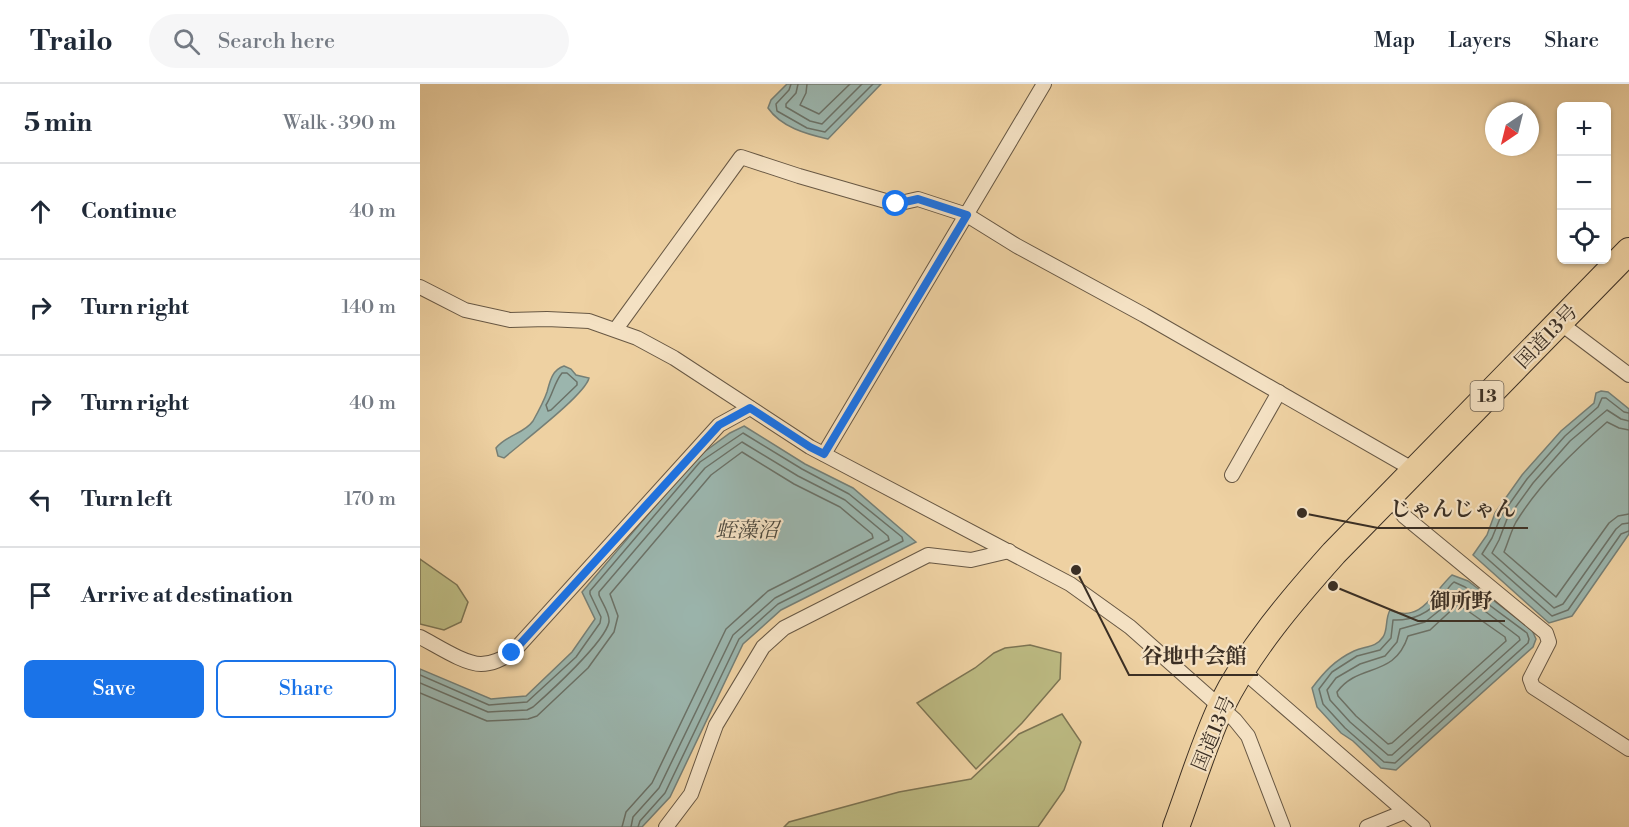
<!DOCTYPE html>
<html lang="en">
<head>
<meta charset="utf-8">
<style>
  :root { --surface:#fff; --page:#f6f6f7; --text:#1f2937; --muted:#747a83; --line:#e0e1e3; --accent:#1a73e8 }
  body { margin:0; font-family:"Libre Bodoni","Noto Serif JP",serif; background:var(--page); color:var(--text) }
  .controls { position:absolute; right:18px; top:18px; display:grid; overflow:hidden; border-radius:9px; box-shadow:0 2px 4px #0004 }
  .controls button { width:54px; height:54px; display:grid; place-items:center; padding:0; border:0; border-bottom:2px solid var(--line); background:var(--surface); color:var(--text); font:30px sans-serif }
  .compass { position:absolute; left:1065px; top:18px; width:54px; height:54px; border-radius:50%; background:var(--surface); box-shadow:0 2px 4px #0004; rotate:215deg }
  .stop { position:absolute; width:18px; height:18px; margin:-14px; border:4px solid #1a73e8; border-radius:50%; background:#fff }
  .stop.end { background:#1a73e8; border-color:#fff; box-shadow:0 2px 6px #0008 }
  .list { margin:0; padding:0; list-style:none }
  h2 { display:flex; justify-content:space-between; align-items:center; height:78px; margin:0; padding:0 24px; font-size:26px }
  h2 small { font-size:20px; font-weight:400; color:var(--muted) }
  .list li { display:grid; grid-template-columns:39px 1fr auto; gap:18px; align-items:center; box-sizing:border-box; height:96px; padding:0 24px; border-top:2px solid var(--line) }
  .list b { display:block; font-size:22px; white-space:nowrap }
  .list em { font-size:20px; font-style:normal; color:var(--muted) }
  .actions { display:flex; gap:12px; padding:18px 24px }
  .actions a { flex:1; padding:14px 0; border:2px solid var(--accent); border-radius:9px; text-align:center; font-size:21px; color:var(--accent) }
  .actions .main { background:var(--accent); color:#fff }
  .icon { flex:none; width:33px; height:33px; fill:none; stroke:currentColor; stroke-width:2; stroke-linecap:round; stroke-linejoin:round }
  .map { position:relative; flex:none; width:1209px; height:743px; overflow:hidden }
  header { display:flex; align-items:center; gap:36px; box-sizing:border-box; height:84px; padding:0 30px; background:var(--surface); border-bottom:2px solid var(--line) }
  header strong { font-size:28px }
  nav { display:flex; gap:33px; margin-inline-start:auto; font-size:21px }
  .search { width:420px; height:54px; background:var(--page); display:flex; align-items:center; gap:15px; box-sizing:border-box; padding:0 21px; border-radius:33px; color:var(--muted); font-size:22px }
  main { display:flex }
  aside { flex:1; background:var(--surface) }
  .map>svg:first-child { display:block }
  .green { fill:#bcba82; stroke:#7c7453; stroke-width:1.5 }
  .water { fill:#9bb5ad; stroke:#757f76; stroke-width:1.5 }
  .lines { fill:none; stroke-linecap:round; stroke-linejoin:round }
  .shore { stroke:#6b7268; stroke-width:1.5 }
  .street-casing { stroke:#685844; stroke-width:16 }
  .highway-casing { stroke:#3b2f24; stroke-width:28 }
  .street { stroke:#f4e1c3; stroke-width:14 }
  .highway { stroke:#eed1a2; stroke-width:26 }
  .route { stroke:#1a73e8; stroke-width:8 }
  .labels { text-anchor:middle; stroke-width:4.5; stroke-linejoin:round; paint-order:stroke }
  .shield { fill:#f4e1c3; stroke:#726454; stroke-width:1.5 }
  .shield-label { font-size:18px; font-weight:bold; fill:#3b2f24 }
  .street-label { font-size:20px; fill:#3b2f24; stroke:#f4e1c3 }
  .water-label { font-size:21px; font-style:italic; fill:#4e4a3f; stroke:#f4e1c3 }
  .leader { fill:none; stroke:#3b2f24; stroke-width:2 }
  .callout-dot { fill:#3b2f24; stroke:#f4e1c3; stroke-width:2 }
  .callout-label { font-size:21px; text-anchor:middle; font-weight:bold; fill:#3b2f24; stroke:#f4e1c3; stroke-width:4.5; stroke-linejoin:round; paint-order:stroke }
</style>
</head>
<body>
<header>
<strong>Trailo</strong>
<div class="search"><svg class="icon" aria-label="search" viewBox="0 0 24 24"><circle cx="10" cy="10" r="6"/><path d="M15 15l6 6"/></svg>Search here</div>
<nav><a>Map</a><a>Layers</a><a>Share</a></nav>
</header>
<main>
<aside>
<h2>5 min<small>Walk · 390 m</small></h2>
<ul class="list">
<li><svg class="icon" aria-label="ahead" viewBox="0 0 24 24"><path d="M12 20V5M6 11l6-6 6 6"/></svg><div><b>Continue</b></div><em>40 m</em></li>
<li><svg class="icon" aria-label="right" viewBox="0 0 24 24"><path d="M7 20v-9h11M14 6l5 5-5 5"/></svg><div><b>Turn right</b></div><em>140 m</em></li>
<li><svg class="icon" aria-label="right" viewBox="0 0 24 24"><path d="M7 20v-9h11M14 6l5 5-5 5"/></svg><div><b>Turn right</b></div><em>40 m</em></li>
<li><svg class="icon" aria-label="left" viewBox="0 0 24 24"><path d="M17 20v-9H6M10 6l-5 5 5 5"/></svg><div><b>Turn left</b></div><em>170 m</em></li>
<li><svg class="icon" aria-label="arrive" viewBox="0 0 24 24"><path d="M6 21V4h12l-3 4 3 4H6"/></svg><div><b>Arrive at destination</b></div></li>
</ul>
<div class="actions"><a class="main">Save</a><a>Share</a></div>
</aside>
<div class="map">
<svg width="1209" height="743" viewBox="0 0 1209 743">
  <rect width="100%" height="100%" fill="#eed1a2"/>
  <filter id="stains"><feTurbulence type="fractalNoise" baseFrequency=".00333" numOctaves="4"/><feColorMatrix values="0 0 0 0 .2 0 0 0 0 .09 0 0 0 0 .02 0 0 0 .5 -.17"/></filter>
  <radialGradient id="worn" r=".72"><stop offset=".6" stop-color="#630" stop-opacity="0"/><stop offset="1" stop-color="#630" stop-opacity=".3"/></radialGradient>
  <!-- green -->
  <g class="green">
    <path d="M 0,475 L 37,501 L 48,518 L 41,538 L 24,546 L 0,540 Z"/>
    <path d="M 610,561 L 641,569 L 640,595 L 602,639 L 556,685 L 497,619 L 555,584 L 574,569 L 585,564 Z"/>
    <path d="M 642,630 L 661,658 L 644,706 L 618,743 L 364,743 L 369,738 L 479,708 L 551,695 L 599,650 Z"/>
  </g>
  <!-- water -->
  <g class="water">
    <path d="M 367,0 L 461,0 L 408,55 C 386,50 361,43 348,24 L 351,16 Z"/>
    <path d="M 144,282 L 151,285 L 156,291 L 169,294 C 165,311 101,359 84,374 L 78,372 L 76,364 C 86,351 104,350 113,337 C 118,328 124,317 127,308 C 130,297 132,286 144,282 Z"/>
    <path d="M 1181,307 L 1188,308 L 1209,325 L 1209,450 L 1152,532 L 1129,539 L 1053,471 L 1067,451 L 1075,429 L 1102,391 L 1141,347 L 1174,319 L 1176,309 Z"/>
    <path d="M 324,342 L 385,380 L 433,404 L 496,458 L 361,526 L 323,560 L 250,713 L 222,743 L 0,743 L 0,585 L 71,615 L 106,612 L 152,568 L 175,535 L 162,508 L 276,374 L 310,349 Z"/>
    <path d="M 1032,491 L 1048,497 L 1112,546 L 1116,555 L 1113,563 L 976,686 L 961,684 L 933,657 L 921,649 L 897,623 L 892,604 C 904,588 915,576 934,567 C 945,562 956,564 963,553 C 968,546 965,535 970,526 C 1002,540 1013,508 1032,491 Z"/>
  </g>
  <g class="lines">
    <!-- shore -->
    <g class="shore">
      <path d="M 371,0 L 369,6 L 356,20 L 357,27 L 387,44 L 405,48 L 453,0"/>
      <path d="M 378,0 L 376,9 L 366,20 L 366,23 L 390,37 L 402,40 L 442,0"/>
      <path d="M 387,0 L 386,9 L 380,21 L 399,30 L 430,0"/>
      <path d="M 142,289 L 147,289 L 157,298 L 157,301 L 131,326 L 128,327 L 126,321 C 133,310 134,299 142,289 Z"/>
      <path d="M 1209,329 L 1204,328 L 1186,314 L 1182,314 L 1178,323 L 1145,352 L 1107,395 L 1081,432 L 1072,454 L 1062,470 L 1132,532 L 1148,526 L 1201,450 L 1209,447"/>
      <path d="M 1209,337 L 1201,335 L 1187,326 L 1150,357 L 1113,399 L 1087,435 L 1079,456 L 1072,469 L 1134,524 L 1143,520 L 1196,445 L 1202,440 L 1209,439"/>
      <path d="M 1209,346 L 1199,344 L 1187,338 C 1154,367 1120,399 1096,438 C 1091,447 1088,459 1084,468 L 1136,513 L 1189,439 L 1198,432 L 1209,430"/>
      <path d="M 1034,498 L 1045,503 L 1107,549 L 1109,555 L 1108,559 L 975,679 L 964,678 L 925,644 L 903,620 L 899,605 L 912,588 L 937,572 L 960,566 L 971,554 L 973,536 C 992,537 1010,529 1021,514 C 1026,508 1028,503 1034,498 Z"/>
      <path d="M 1035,508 L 1041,509 L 1099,553 L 1100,556 L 972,671 L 968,671 L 930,638 L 910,616 L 907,606 L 916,594 L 940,580 L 965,572 L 977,558 L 980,545 L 1005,538 L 1025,522 Z"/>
      <path d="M 1038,520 L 1085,553 L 1086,557 L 972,659 L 968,660 L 936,632 L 918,612 L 917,608 C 939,578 974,595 988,552 L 1010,546 Z"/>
      <path d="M 0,591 L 69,621 L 107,618 L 156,573 L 180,539 L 181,533 L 170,510 L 170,507 L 280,378 L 323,349 L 382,385 L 429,410 L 482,453 L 483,457 L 358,520 L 319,555 L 245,709 L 220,737 L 218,743"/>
      <path d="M 0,599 L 68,628 L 107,626 L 113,623 C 130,608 185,558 189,538 C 190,529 182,519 179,511 L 179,508 L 285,384 L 322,358 L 378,392 L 425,416 L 468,452 L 469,456 L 355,514 L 313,551 L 239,704 L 213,733 L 211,743"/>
      <path d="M 0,609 L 67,637 L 108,635 L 117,632 L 168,584 L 194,548 L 198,532 L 190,510 L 291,391 L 322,368 L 374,400 L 420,423 L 452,450 L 453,454 L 348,507 L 306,545 L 232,699 L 206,728 L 202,743"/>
    </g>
    <!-- street casing -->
    <g class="street-casing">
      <g id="street">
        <path d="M 0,203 L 45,226 L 90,236 L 127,235 L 169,237 L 217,254 L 254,274 L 390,363 L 650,500 L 710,543 L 815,636 L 828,652 L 863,743"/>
        <path d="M 1140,239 L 1209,291"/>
        <path d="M 196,245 L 321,73 L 379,92 L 476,120 L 498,115 L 547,131 L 597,162 L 724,231 L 994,386"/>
        <path d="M 404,370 L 624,0"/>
        <path d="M 812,391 L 859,308"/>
        <path d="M 970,413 L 984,432 L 1126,549 L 1129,558 L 1110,595 L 1113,603 L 1209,665"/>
        <path d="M 0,553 C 16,561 44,580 61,580 C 73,580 83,574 92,569 L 299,341 L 330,324"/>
        <path d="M 822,586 L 1003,743"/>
        <path d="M 246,743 L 271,710 L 296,641 L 343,563 L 364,544 L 508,471 L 551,476 L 589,467"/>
        <path d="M 947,743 L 984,728"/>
      </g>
    </g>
    <!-- highway casing -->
    <g class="highway-casing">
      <path id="highway" d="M 756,743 C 771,703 783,662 801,623 C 829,566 872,516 914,469 L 1209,167"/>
    </g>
    <!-- street -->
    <use href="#street" class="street"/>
    <!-- highway -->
    <use href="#highway" class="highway"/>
  </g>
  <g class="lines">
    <!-- route -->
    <path class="route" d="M 92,569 L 299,341 L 330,324 L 390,363 L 404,370 L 547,131 L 498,115 L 476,120"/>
  </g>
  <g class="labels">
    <!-- shield labels -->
    <rect class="shield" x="1050.5" y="297" width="33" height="30" rx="4.5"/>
    <g class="shield-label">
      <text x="1067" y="318">13</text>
    </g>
    <!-- street labels -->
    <g class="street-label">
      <text transform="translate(1126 252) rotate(-46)" y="7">国道13号</text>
      <text transform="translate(793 649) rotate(-67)" y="7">国道13号</text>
    </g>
    <!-- water labels -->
    <g class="water-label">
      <text x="327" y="453">蛭藻沼</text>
    </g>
  </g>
  <!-- callouts -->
  <path class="leader" d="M882 429L958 444H1108M913 502L998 537H1085M656 486L709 591H838"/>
  <g class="callout-dot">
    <circle cx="882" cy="429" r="6"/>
    <circle cx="913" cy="502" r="6"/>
    <circle cx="656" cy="486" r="6"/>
  </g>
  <g class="callout-label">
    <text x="1033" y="432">じゃんじゃん</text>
    <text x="1041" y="524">御所野</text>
    <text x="774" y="579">谷地中会館</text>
  </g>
  <rect width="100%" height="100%" filter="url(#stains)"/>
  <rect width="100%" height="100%" fill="url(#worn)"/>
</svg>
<div class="controls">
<button>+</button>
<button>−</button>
<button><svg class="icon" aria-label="locate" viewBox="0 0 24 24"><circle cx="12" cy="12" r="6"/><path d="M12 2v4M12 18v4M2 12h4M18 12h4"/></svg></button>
</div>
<svg class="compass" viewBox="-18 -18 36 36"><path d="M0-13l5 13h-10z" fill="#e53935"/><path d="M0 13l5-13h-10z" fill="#747a83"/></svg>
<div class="stop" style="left:476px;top:120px"></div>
<div class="stop end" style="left:92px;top:569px"></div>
</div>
</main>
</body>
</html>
